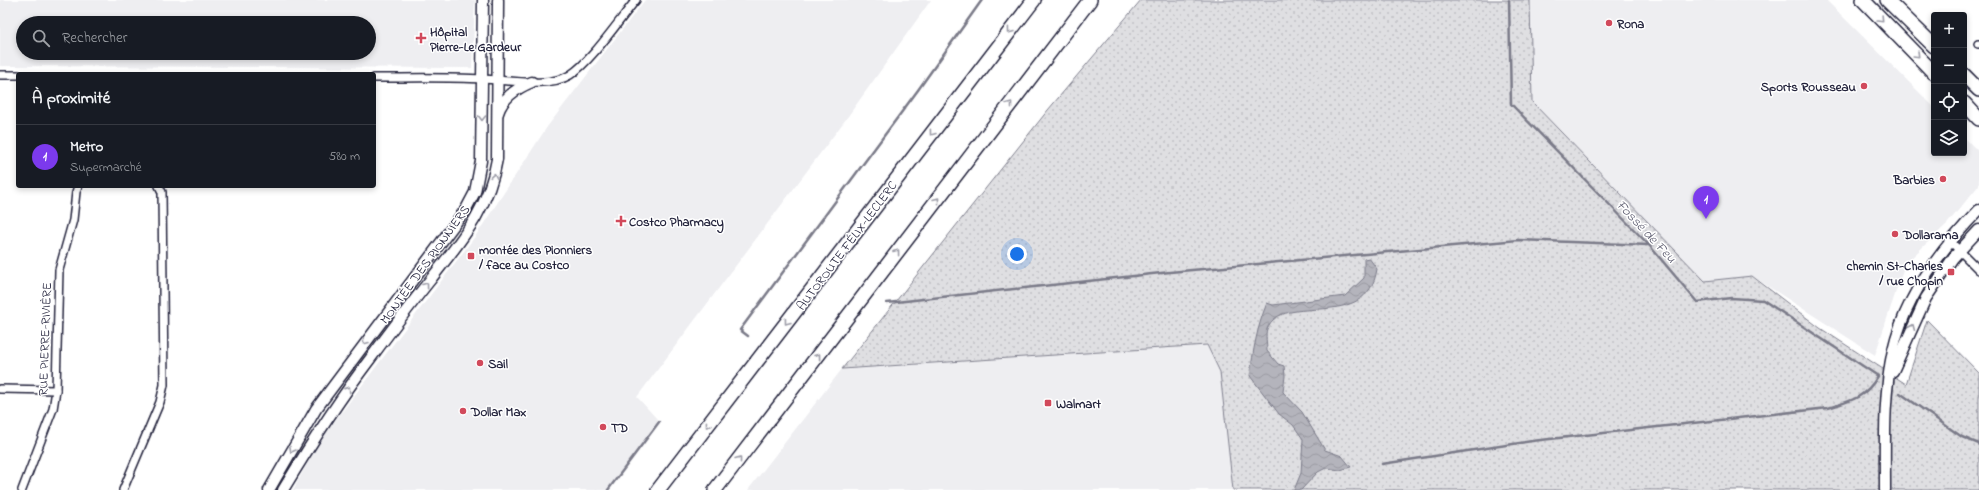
<!DOCTYPE html>
<html lang="fr">
<head>
<meta charset="utf-8">
<style>
  :root { --surface:#171b24; --page:#20242c; --text:#f1f3f6; --muted:#9ea1a6; --line:#363941; --accent:#7c3aed }
  body { margin:0; font-family:"Indie Flower",sans-serif; background:var(--page); color:var(--text) }
  .controls { position:absolute; right:12px; top:12px; display:grid; overflow:hidden; border-radius:4px; box-shadow:0 2px 6px #0003 }
  .controls button { width:36px; height:36px; display:grid; place-items:center; padding:0; border:0; border-bottom:1px solid var(--line); background:var(--surface); color:var(--text); font:20px sans-serif }
  .you { position:absolute; left:1017px; top:254px; width:14px; height:14px; margin:-10px; border:3px solid #fff; border-radius:50%; background:#1a73e8; box-shadow:0 0 0 6px #1a73e833 }
  .badge { display:grid; place-items:center; width:26px; height:26px; border-radius:50%; background:var(--accent); color:#fff; font-size:13px; font-weight:700 }
  .pin { position:absolute; translate:-50% -33px; filter:drop-shadow(0 1px 2px #0008) }
  .pin::after { content:''; position:absolute; top:21px; width:14px; height:12px; background:inherit; clip-path:polygon(0 0,100% 0,50% 100%) }
  .list { margin:0; padding:0; list-style:none }
  h2 { display:flex; justify-content:space-between; align-items:center; height:52px; margin:0; padding:0 16px; font-size:17px }
  h2 small { font-size:13px; font-weight:400; color:var(--muted) }
  .list li { display:grid; grid-template-columns:26px 1fr auto; gap:12px; align-items:center; box-sizing:border-box; height:64px; padding:0 16px; border-top:1px solid var(--line) }
  .list b { display:block; font-size:15px; white-space:nowrap }
  .list p { margin:0; font-size:13px; white-space:nowrap; color:var(--muted) }
  .list em { font-size:13px; font-style:normal; color:var(--muted) }
  .icon { flex:none; width:22px; height:22px; fill:none; stroke:currentColor; stroke-width:2; stroke-linecap:round; stroke-linejoin:round }
  .map { position:relative; flex:none; width:1979px; height:490px; overflow:hidden }
  .search { position:absolute; background:var(--surface); box-shadow:0 2px 6px #0003; left:16px; top:16px; width:360px; height:44px; display:flex; align-items:center; gap:10px; box-sizing:border-box; padding:0 14px; border-radius:22px; color:var(--muted); font-size:15px }
  .panel { position:absolute; background:var(--surface); box-shadow:0 2px 6px #0003; left:16px; top:72px; width:360px; height:116px; border-radius:4px }
  .map>svg:first-child { display:block }
  .built { fill:#eeeef1; fill-rule:evenodd }
  .park { fill:url(#park-dots); stroke:#80808e }
  .water { fill:url(#water-waves); stroke:#7a7a88 }
  .lines { fill:none; stroke-linecap:round; stroke-linejoin:round }
  .stream { stroke:#7a7a88; stroke-width:2.5 }
  .street-casing { stroke:#22223b; stroke-width:10 }
  .secondary-casing { stroke:#22223b; stroke-width:13 }
  .highway-casing { stroke:#22223b; stroke-width:16 }
  .street { stroke:#fff; stroke-width:7 }
  .secondary { stroke:#fff; stroke-width:10 }
  .highway { stroke:#fff; stroke-width:13 }
  .oneway { stroke:#9c9ca7 }
  .poi-dot { fill:#d1495b; stroke:#fff; stroke-width:1.5 }
  .labels { text-anchor:middle; stroke-width:3; stroke-linejoin:round; paint-order:stroke }
  .poi-label { font-size:13px; font-weight:bold; fill:#22223b; stroke:#fff; text-anchor:start }
  .street-label { font-size:13px; fill:#22223b; stroke:#fff }
  .water-label { font-size:14px; font-style:italic; fill:#5c5c6f; stroke:#fff }
</style>
</head>
<body>
<div class="map">
<svg width="1979" height="490" viewBox="0 0 1979 490">
  <defs>
    <pattern id="park-dots" width="8" height="8" patternUnits="userSpaceOnUse"><rect width="8" height="8" fill="#dfdfe2"/><path d="M2 2h.1M6 6h.1" fill="none" stroke="#bfbfc3" stroke-width="1.8" stroke-linecap="round"/></pattern>
    <pattern id="water-waves" width="16" height="10" patternUnits="userSpaceOnUse"><rect width="16" height="10" fill="#b4b4bc"/><path d="M0 5q4-4 8 0t8 0" fill="none" stroke="#9a9aa2"/></pattern>
  </defs>
  <rect width="100%" height="100%" fill="#fff"/>
  <filter id="ink" filterUnits="userSpaceOnUse"><feTurbulence type="fractalNoise" baseFrequency=".025" numOctaves="2"/><feDisplacementMap in="SourceGraphic" scale="8" xChannelSelector="R" yChannelSelector="G"/><feConvolveMatrix kernelMatrix="1 2 1 2 8 2 1 2 1" color-interpolation-filters="sRGB"/></filter>
  <g filter="url(#ink)">
    <!-- built -->
    <g class="built">
      <path d="M 0,0 L 475,0 L 472,68 L 0,66 ZM 23,23 L 369,23 L 369,53 L 23,53 Z"/>
      <path d="M 645,0 L 931,0 L 846,119 L 637,397 L 658,420 L 608,490 L 293,490 L 319,442 L 477,234 L 547,127 Z"/>
      <path d="M 1530,0 L 1826,0 L 1934,107 L 1934,153 L 1964,153 L 1964,137 L 1979,152 L 1979,185 L 1947,224 L 1905,264 L 1875,355 L 1752,276 L 1705,281 L 1532,102 Z"/>
      <path d="M 1207,345 L 1220,372 L 1233,490 L 748,490 L 842,369 Z"/>
    </g>
    <!-- park -->
    <path class="park" d="M 1141,0 L 1530,0 L 1532,102 L 1705,281 L 1752,276 L 1820,328 L 1906,384 L 1927,320 L 1979,373 L 1979,490 L 1233,490 L 1220,372 L 1207,345 L 842,369 L 1048,110 Z"/>
    <!-- water -->
    <path class="water" d="M 1369,258 L 1377,269 C 1367,334 1282,290 1267,329 C 1265,334 1267,345 1267,351 L 1278,364 L 1284,366 L 1285,376 L 1283,392 L 1302,412 L 1325,450 L 1342,456 L 1351,467 L 1340,470 L 1326,468 L 1318,472 L 1301,490 L 1294,490 L 1301,473 L 1303,439 L 1293,425 L 1279,414 L 1250,376 C 1253,351 1257,327 1267,303 L 1273,305 L 1345,296 L 1364,278 L 1364,259 Z"/>
    <g class="lines">
      <!-- stream -->
      <g class="stream">
        <path d="M 887,303 L 1170,272 L 1518,240 L 1649,245"/>
        <path d="M 748,336 L 740,330 L 918,90 L 982,0"/>
        <path d="M 1900,393 L 1962,437 L 1979,444"/>
        <path d="M 1382,464 L 1532,441 L 1828,408 C 1851,401 1865,398 1878,376 L 1763,300 L 1731,298 L 1697,302 L 1649,245 L 1511,104 L 1509,0"/>
        <path d="M 608,490 L 659,422"/>
      </g>
      <!-- street casing -->
      <g class="street-casing">
        <g id="street">
          <path d="M 1978,44 L 1979,44"/>
          <path d="M 0,75 L 18,75"/>
          <path d="M 374,78 C 410,78 447,77 483,79 C 508,80 549,88 570,75 C 590,63 620,19 636,0"/>
          <path d="M 1950,241 L 1979,270"/>
          <path d="M 0,389 L 56,390"/>
          <path d="M 22,490 L 53,409 L 56,390 L 59,270 L 73,220 L 76,192 L 78,186"/>
          <path d="M 123,490 L 160,402 L 164,385 L 162,192 L 159,186"/>
        </g>
      </g>
      <!-- secondary casing -->
      <g class="secondary-casing">
        <g id="secondary">
          <path d="M 498,113 C 503,97 517,88 532,82"/>
          <path d="M 1893,371 L 1926,298 L 1953,258 L 1979,230"/>
          <path d="M 269,490 L 316,409 L 466,209 L 475,192 L 481,161 L 483,0"/>
          <path d="M 283,490 C 310,445 338,401 370,359 C 390,332 410,305 431,279 C 461,240 489,209 497,159 L 498,0"/>
          <path d="M 1885,490 C 1885,444 1883,396 1893,350 C 1905,296 1941,249 1979,210"/>
        </g>
      </g>
      <!-- highway casing -->
      <g class="highway-casing">
        <g id="highway">
          <path d="M 1863,0 L 1934,73"/>
          <path d="M 1887,0 L 1934,46"/>
          <path d="M 1964,75 L 1979,90"/>
          <path d="M 1964,103 L 1979,119"/>
          <path d="M 658,490 L 1034,0"/>
          <path d="M 715,490 L 1090,0"/>
        </g>
      </g>
      <!-- street -->
      <use href="#street" class="street"/>
      <!-- secondary -->
      <use href="#secondary" class="secondary"/>
      <!-- highway -->
      <use href="#highway" class="highway"/>
    </g>
    <!-- one-way arrows -->
    <defs><path id="oneway-chevron" d="M-2-3.5L2.5 0L-2 3.5" fill="none" stroke-width="1.6" stroke-linecap="round" stroke-linejoin="round"/></defs>
    <g class="oneway">
      <use href="#oneway-chevron" transform="translate(1881 19) rotate(46)"/>
      <use href="#oneway-chevron" transform="translate(1010 31) rotate(127)"/>
      <use href="#oneway-chevron" transform="translate(1917 55) rotate(45)"/>
      <use href="#oneway-chevron" transform="translate(1010 104) rotate(-52)"/>
      <use href="#oneway-chevron" transform="translate(482 118) rotate(91)"/>
      <use href="#oneway-chevron" transform="translate(932 133) rotate(127)"/>
      <use href="#oneway-chevron" transform="translate(494 176) rotate(-79)"/>
      <use href="#oneway-chevron" transform="translate(937 200) rotate(-52)"/>
      <use href="#oneway-chevron" transform="translate(897 252) rotate(-53)"/>
      <use href="#oneway-chevron" transform="translate(426 285) rotate(-53)"/>
      <use href="#oneway-chevron" transform="translate(787 322) rotate(127)"/>
      <use href="#oneway-chevron" transform="translate(1912 327) rotate(-67)"/>
      <use href="#oneway-chevron" transform="translate(365 342) rotate(128)"/>
      <use href="#oneway-chevron" transform="translate(818 356) rotate(-53)"/>
      <use href="#oneway-chevron" transform="translate(348 389) rotate(-55)"/>
      <use href="#oneway-chevron" transform="translate(708 425) rotate(127)"/>
      <use href="#oneway-chevron" transform="translate(292 450) rotate(120)"/>
      <use href="#oneway-chevron" transform="translate(739 459) rotate(-52)"/>
    </g>
  </g>
  <!-- markers -->
  <g class="poi-dot">
    <circle cx="1609" cy="23" r="4"/>
    <path d="M419 32h4v4h4v4h-4v4h-4v-4h-4v-4h4z"/>
    <circle cx="1864" cy="86" r="4"/>
    <circle cx="1943" cy="179" r="4"/>
    <path d="M619 215h4v4h4v4h-4v4h-4v-4h-4v-4h4z"/>
    <circle cx="1895" cy="234" r="4"/>
    <rect x="467" y="252" width="8" height="8" rx="2"/>
    <rect x="1947" y="268" width="8" height="8" rx="2"/>
    <circle cx="480" cy="363" r="4"/>
    <rect x="1044" y="399" width="8" height="8" rx="2"/>
    <circle cx="463" cy="411" r="4"/>
    <circle cx="603" cy="427" r="4"/>
  </g>
  <g class="labels">
    <!-- poi labels -->
    <g class="poi-label">
      <text x="1617" y="28">Rona</text>
      <text x="430" y="36">Hôpital<tspan x="430" dy="15">Pierre-Le Gardeur</tspan></text>
      <text x="1856" y="91" text-anchor="end">Sports Rousseau</text>
      <text x="1935" y="184" text-anchor="end">Barbies</text>
      <text x="629" y="226">Costco Pharmacy</text>
      <text x="1903" y="239">Dollarama</text>
      <text x="479" y="254">montée des Pionniers<tspan x="479" dy="15">/ face au Costco</tspan></text>
      <text x="1943" y="270" text-anchor="end">chemin St-Charles<tspan x="1943" dy="15">/ rue Chopin</tspan></text>
      <text x="488" y="368">Sail</text>
      <text x="1056" y="408">Walmart</text>
      <text x="471" y="416">Dollar Max</text>
      <text x="611" y="432">TD</text>
    </g>
    <!-- street labels -->
    <g class="street-label">
      <text transform="translate(846 245) rotate(-53)" y="5">AUTOROUTE FÉLIX-LECLERC</text>
      <text transform="translate(424 264) rotate(-54)" y="5">MONTÉE DES PIONNIERS</text>
      <text transform="translate(44 339) rotate(-88)" y="5">RUE PIERRE-RIVIÈRE</text>
    </g>
    <!-- water labels -->
    <g class="water-label">
      <text transform="translate(1647 231) rotate(47)" y="5">Fossé de Feu</text>
    </g>
  </g>
</svg>
<div class="controls">
<button>+</button>
<button>−</button>
<button><svg class="icon" aria-label="locate" viewBox="0 0 24 24"><circle cx="12" cy="12" r="6"/><path d="M12 2v4M12 18v4M2 12h4M18 12h4"/></svg></button>
<button><svg class="icon" aria-label="layers" viewBox="0 0 24 24"><path d="M12 4l9 5-9 5-9-5zM3 14l9 5 9-5"/></svg></button>
</div>
<div class="you"></div>
<div class="pin badge" style="left:1706px;top:219px">1</div>
<div class="search"><svg class="icon" aria-label="search" viewBox="0 0 24 24"><circle cx="10" cy="10" r="6"/><path d="M15 15l6 6"/></svg>Rechercher</div>
<section class="panel">
<h2>À proximité<small></small></h2>
<ul class="list">
<li><span class="badge">1</span><div><b>Metro</b><p>Supermarché</p></div><em>580 m</em></li>
</ul>
</section>
</div>
</body>
</html>
